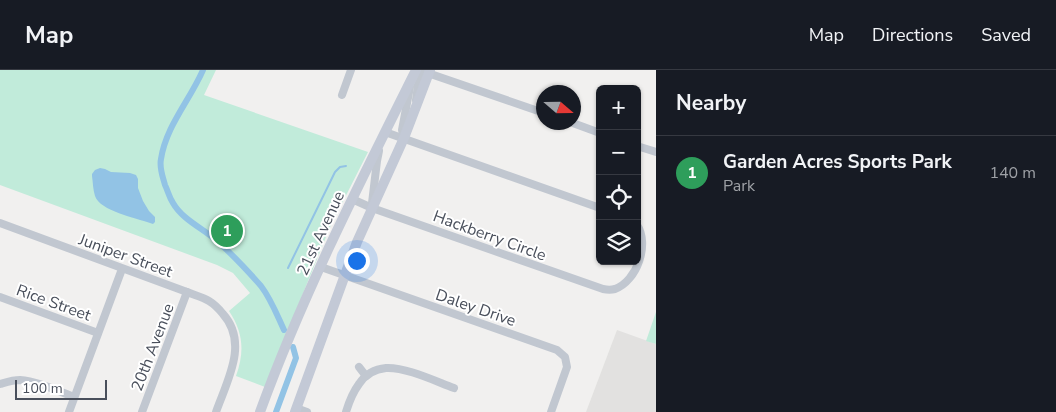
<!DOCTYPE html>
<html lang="en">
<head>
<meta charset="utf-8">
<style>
  :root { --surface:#171b24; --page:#20242c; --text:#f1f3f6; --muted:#9ea1a6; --line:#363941; --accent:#b45309 }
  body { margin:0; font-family:"Nunito Sans",sans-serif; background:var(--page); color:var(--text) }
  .controls { position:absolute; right:15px; top:15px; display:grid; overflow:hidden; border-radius:8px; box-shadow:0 1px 4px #0004 }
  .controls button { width:45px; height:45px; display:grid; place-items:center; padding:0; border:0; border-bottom:1px solid var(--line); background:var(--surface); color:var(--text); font:25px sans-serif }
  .compass { position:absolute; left:536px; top:15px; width:45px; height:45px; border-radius:50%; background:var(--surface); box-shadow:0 1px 4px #0004; rotate:110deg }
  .scale { position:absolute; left:15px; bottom:12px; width:92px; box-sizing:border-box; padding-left:5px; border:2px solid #494f5b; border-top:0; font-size:14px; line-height:18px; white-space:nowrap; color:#494f5b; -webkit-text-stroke:4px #fff; paint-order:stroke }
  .you { position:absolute; left:356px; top:190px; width:18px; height:18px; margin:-12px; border:4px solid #fff; border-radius:50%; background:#1a73e8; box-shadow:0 0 0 8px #1a73e833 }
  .badge { display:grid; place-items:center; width:32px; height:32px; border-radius:50%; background:var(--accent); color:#fff; font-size:16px; font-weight:700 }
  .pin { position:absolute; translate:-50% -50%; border:2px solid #fff; box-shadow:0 1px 5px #0006 }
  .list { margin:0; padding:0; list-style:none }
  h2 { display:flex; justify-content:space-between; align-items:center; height:65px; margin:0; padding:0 20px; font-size:21px }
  h2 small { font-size:16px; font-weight:400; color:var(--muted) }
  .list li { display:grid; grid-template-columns:32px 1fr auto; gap:15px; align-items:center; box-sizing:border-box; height:75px; padding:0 20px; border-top:1px solid var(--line) }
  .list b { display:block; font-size:19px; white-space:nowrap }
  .list p { margin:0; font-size:16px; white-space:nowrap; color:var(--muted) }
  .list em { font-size:16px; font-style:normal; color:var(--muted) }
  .icon { flex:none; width:28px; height:28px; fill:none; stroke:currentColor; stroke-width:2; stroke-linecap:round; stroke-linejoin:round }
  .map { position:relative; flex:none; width:656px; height:342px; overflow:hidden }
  header { display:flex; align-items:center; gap:30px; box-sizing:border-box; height:70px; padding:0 25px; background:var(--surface); border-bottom:1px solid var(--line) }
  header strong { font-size:24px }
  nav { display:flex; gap:28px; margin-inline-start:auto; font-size:18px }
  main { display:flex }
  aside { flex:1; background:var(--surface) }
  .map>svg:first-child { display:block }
  .education { fill:#e2e1e0 }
  .green { fill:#c1ebda }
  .water { fill:#92c3e5 }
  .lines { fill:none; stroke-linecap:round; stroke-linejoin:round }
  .stream { stroke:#92c3e5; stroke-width:2 }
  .canal { stroke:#92c3e5; stroke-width:6 }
  .street { stroke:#c1c7d0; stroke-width:8 }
  .secondary { stroke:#c3c9d6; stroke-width:10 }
  .labels { text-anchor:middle; stroke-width:4; stroke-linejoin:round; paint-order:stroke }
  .street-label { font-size:16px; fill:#494f5b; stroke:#fff }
</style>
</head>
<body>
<header>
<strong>Map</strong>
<nav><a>Map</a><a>Directions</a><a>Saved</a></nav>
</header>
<main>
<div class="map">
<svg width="656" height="342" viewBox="0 0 656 342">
  <rect width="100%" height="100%" fill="#f1f0ef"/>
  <!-- education -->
  <path class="education" d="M 617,260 L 656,274 L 656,342 L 586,342 Z"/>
  <!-- green -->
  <g class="green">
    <path d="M 0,0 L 216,0 L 204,25 L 368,82 L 330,157 L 265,317 L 236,306 C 245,281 243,262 229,241 L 250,223 L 233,203 L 217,195 L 0,115 Z"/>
    <path d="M 656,242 L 656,274 L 646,271 Z"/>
  </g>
  <!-- water -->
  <path class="water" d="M 100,98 L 105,99 L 111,102 L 130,103 L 136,105 L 138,109 L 138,118 L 143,131 L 149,141 L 155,147 L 155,152 L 153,154 L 150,153 C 136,148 100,141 95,126 C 93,120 93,113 92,106 L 92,104 L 95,100 Z"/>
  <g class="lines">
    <!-- stream -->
    <path class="stream" d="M 288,198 L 335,102 L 340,97 L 346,96"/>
    <!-- canal -->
    <g class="canal">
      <path d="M 203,0 C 190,30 166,56 161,89 C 159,98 163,107 165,115 C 168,121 169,127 173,133 C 182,149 202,158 216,170 C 232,184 247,200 261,216 C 271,229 277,245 284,260"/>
      <path d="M 276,342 L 296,288 L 293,277"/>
    </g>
    <!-- street -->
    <g class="street">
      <path d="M 419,0 L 544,43"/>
      <path d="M 342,25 L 351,0"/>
      <path d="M 416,30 L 420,0"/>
      <path d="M 570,52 L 600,63"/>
      <path d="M 385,62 L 600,138"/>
      <path d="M 404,68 L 402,60 L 410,17"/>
      <path d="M 637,76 L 656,82"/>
      <path d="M 352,129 L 372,138 L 603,219 C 608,220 611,220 615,219 C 637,211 650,174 637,155"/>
      <path d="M 372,133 L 377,91 L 379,81"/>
      <path d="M 0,153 L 187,222 C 194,225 202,227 209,231 C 214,234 219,239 223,244 C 249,273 227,311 216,342"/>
      <path d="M 321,197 L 557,280 L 565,287 L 567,297 L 551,342"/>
      <path d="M 0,227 L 98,263"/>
      <path d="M 359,297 L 366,306"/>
      <path d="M 0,314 C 7,312 13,310 20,310 C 37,311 58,321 74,327"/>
      <path d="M 296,338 L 307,342"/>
      <path d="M 69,342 L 122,199"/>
      <path d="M 142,342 L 187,222"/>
      <path d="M 346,342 C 349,332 353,322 359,314 C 365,305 375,299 386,298 C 406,297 435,311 454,318"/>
    </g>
    <!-- secondary -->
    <g class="secondary">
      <path d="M 260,342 C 303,224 360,112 416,0"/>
      <path d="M 295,342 L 357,172 L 404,68 L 430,0"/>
    </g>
  </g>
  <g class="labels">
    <!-- street labels -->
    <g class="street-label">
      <text transform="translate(320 163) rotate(-65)" y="6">21st Avenue</text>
      <text transform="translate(490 165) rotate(20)" y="6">Hackberry Circle</text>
      <text transform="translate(126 185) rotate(20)" y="6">Juniper Street</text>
      <text transform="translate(54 232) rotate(20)" y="6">Rice Street</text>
      <text transform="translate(476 237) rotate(19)" y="6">Daley Drive</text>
      <text transform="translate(152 277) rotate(-69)" y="6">20th Avenue</text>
    </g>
  </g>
</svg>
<div class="controls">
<button>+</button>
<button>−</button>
<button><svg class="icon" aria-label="locate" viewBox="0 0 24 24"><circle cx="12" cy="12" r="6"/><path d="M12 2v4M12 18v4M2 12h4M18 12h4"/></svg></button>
<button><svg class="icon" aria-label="layers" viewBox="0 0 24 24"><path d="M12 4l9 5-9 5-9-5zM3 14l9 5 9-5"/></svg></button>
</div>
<svg class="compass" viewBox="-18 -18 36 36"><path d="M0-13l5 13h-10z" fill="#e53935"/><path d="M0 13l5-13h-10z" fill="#9ea1a6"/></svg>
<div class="scale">100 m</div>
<div class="you"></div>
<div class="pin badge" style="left:227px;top:161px;background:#2e9e5b">1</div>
</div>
<aside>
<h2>Nearby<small></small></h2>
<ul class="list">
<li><span class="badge" style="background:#2e9e5b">1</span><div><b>Garden Acres Sports Park</b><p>Park</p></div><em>140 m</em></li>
</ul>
</aside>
</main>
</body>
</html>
